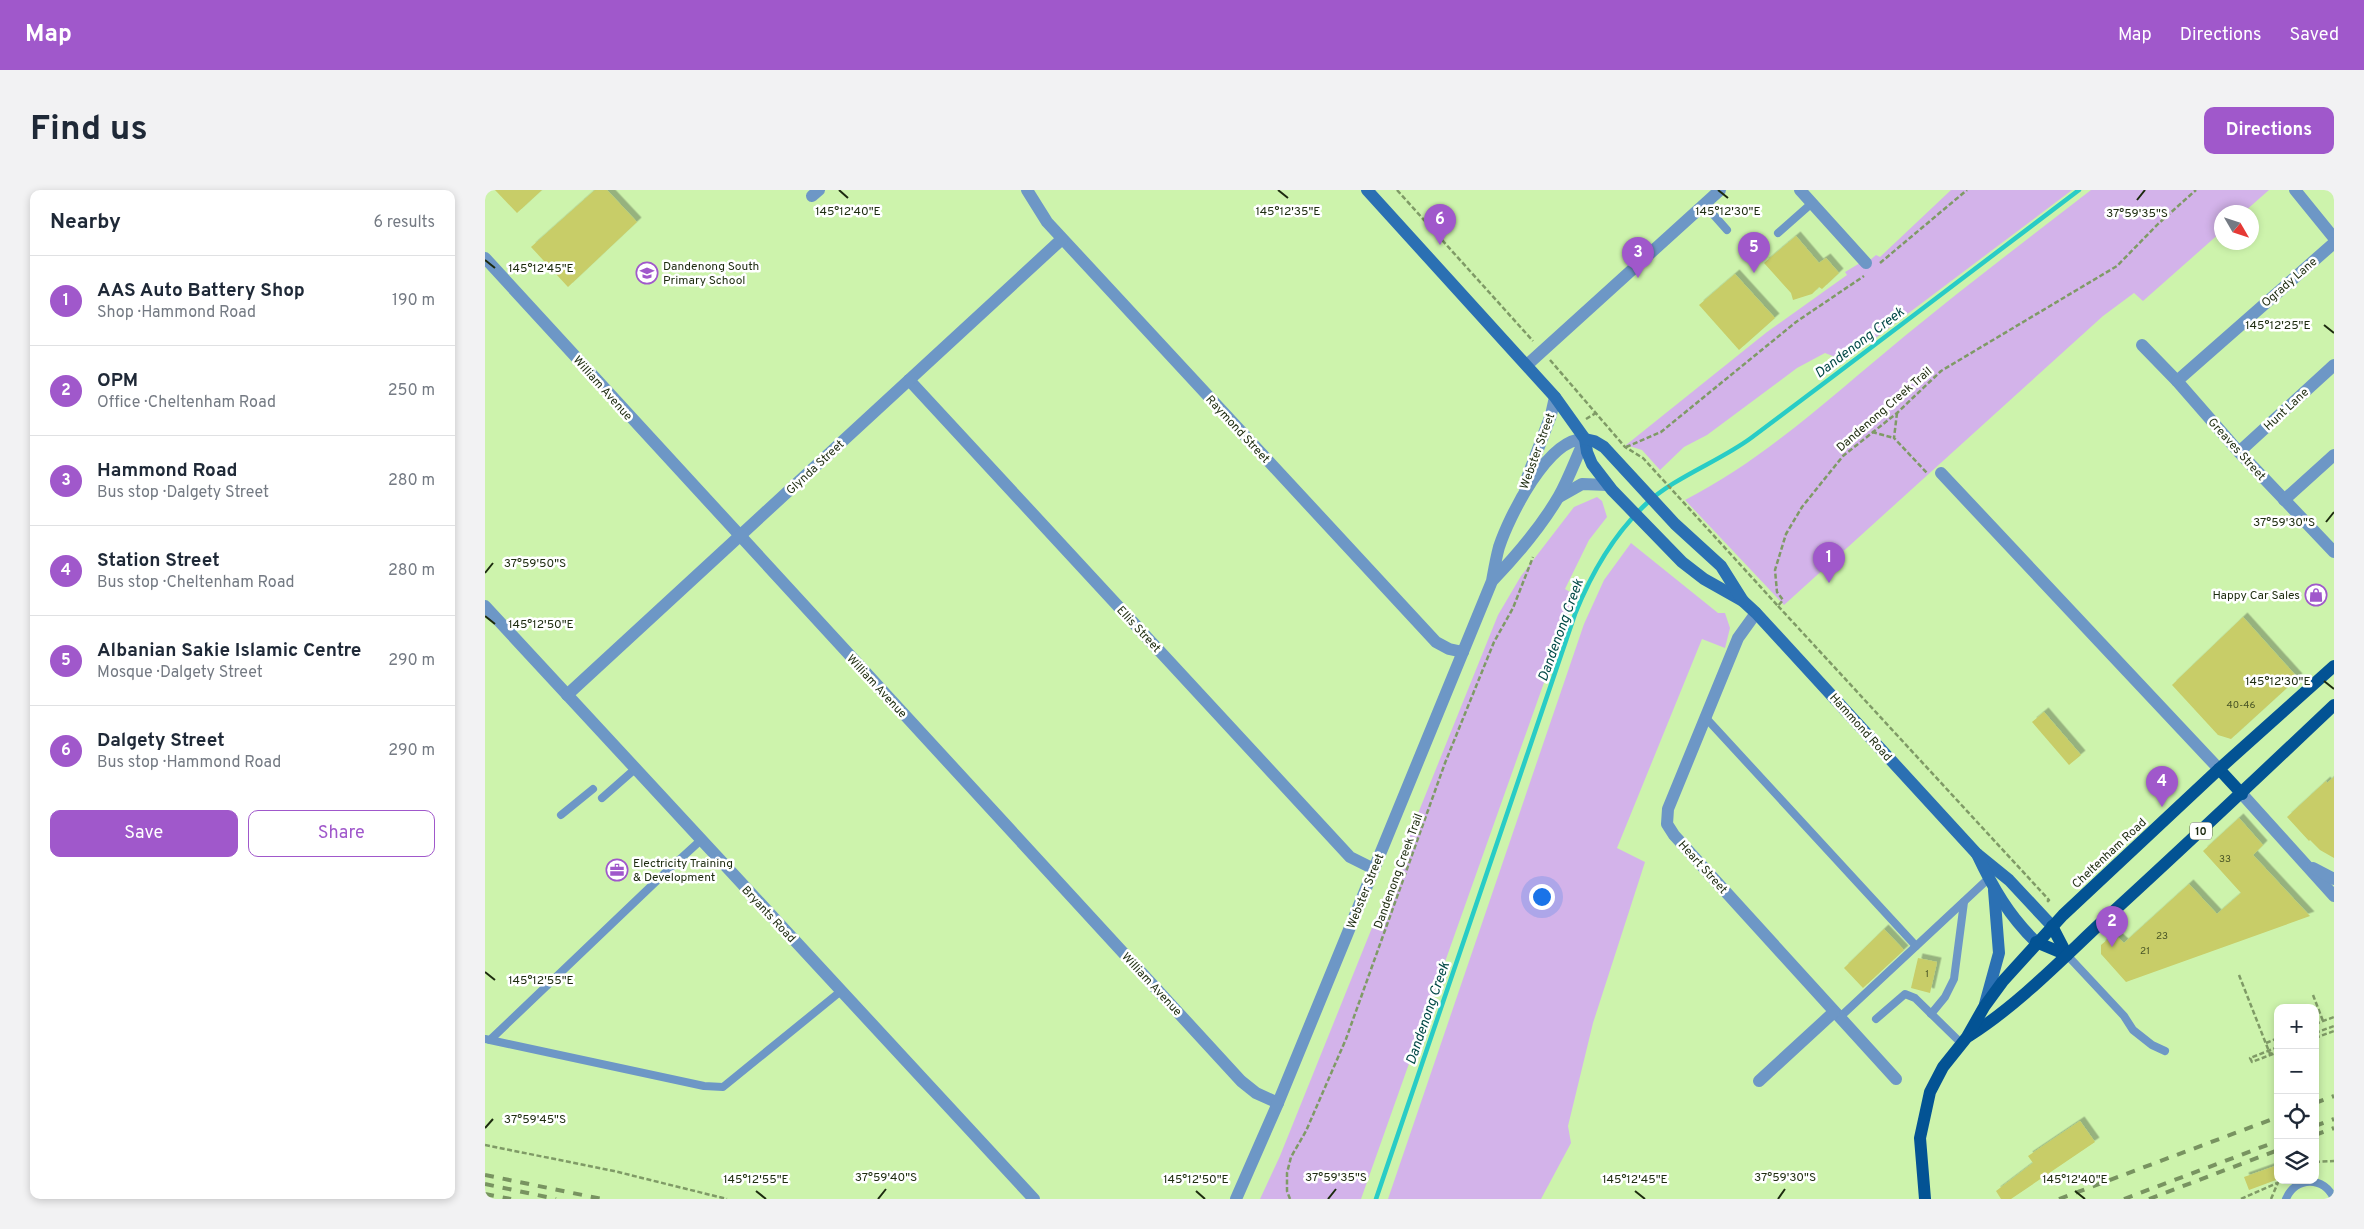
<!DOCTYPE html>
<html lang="en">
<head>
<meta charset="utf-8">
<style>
  :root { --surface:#fff; --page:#f2f2f3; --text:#1f2937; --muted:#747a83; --line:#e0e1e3; --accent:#a058cb }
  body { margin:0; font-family:Overpass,sans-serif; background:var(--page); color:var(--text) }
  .controls { position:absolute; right:15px; bottom:15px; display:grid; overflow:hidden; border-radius:10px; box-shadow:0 2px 8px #0003 }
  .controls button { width:45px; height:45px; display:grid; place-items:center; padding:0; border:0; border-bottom:1px solid var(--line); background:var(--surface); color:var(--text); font:25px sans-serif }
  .compass { position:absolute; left:1729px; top:15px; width:45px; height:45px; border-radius:50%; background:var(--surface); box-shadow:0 2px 8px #0003; rotate:129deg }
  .you { position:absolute; left:1056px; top:706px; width:18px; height:18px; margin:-12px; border:4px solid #fff; border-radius:50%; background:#1a73e8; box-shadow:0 0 0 8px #1a73e833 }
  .badge { display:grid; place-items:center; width:32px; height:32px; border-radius:50%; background:var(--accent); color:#fff; font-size:16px; font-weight:700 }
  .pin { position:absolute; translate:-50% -41px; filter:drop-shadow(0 1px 2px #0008) }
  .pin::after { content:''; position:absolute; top:26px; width:18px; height:15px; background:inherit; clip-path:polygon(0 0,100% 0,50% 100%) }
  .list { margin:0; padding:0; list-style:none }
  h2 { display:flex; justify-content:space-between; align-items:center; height:65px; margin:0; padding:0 20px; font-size:21px }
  h2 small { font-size:16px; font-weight:400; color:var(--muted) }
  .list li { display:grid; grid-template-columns:32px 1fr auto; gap:15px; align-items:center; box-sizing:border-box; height:90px; padding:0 20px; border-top:1px solid var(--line) }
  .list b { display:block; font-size:19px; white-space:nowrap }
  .list p { margin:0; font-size:16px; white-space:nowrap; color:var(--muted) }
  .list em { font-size:16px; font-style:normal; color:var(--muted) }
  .actions { display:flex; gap:10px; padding:15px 20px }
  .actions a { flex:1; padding:11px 0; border:1px solid var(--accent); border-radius:10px; text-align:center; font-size:18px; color:var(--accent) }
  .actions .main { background:var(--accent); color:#fff }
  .icon { flex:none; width:28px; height:28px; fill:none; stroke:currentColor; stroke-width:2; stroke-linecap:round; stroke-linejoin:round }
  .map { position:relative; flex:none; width:1849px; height:1009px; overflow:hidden; border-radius:10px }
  header { display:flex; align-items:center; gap:30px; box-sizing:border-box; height:70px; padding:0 25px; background:var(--accent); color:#fff }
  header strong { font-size:24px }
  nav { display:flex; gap:28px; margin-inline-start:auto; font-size:18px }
  .intro { display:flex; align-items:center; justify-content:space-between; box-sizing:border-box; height:120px; padding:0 30px }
  h1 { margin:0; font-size:35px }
  .button { padding:12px 22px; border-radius:10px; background:var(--accent); color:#fff; font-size:18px; font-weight:700 }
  main { display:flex; gap:30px; padding:0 30px }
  aside { flex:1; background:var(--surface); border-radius:10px; box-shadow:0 2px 8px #0003 }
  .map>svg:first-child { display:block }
  .green { fill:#d3b3ea }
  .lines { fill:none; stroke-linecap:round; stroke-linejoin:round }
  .stream { stroke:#28ccc6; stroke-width:4.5 }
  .building { fill:#c8cd67; filter:url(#shadow) }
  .path { stroke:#7f9a66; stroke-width:2.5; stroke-dasharray:5 2.5; stroke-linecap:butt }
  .lane { stroke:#6d97c6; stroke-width:8 }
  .street { stroke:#6d97c6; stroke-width:12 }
  .secondary { stroke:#2b70b3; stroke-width:12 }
  .primary { stroke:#035394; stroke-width:12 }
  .rail { stroke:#789360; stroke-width:4; stroke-dasharray:9 9; stroke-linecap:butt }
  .path-bridge { stroke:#7f9a66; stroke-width:2.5; stroke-dasharray:5 2.5; stroke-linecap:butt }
  .ticks { fill:none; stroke:#1d2b0f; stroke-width:2 }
  .labels { text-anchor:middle; stroke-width:5; stroke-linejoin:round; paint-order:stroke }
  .number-label { font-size:10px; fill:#485425 }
  .shield { fill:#fff; stroke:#616b57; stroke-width:1 }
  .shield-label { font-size:11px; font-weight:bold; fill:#1d2b0f }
  .poi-label { font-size:12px; fill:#1d2b0f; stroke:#fff; text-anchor:start }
  .street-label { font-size:12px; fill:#1d2b0f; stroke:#fff }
  .water-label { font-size:14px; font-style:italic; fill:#024947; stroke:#fff }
  .ticks-label { font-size:12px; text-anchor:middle; fill:#1d2b0f; stroke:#fff; stroke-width:5; stroke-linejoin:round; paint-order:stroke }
</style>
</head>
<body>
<header>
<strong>Map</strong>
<nav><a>Map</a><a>Directions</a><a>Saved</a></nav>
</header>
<div class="intro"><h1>Find us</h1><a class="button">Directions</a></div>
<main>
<aside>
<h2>Nearby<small>6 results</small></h2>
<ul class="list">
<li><span class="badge">1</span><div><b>AAS Auto Battery Shop</b><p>Shop · Hammond Road</p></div><em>190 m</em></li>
<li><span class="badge">2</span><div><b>OPM</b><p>Office · Cheltenham Road</p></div><em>250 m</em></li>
<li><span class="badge">3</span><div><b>Hammond Road</b><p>Bus stop · Dalgety Street</p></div><em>280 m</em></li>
<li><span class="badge">4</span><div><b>Station Street</b><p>Bus stop · Cheltenham Road</p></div><em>280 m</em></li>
<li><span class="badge">5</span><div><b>Albanian Sakie Islamic Centre</b><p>Mosque · Dalgety Street</p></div><em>290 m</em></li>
<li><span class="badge">6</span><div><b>Dalgety Street</b><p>Bus stop · Hammond Road</p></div><em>290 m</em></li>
</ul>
<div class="actions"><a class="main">Save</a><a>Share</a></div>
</aside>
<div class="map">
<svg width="1849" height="1009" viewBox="0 0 1849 1009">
  <defs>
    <filter id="shadow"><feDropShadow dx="4.5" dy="-4.5" stdDeviation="0" flood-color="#0004"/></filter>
  </defs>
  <rect width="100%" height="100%" fill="#cdf3ac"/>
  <!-- green -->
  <g class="green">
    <path d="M 1466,0 L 1587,0 L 1360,171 L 1340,163 L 1312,178 L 1222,245 L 1199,257 L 1175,280 L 1157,260 L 1141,255 L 1282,142 L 1362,85 L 1360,82 L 1375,73 L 1378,76 L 1391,65 L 1395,67 Z"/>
    <path d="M 1606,0 L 1784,0 L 1759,22 L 1736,22 L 1736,42 L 1658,111 L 1649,103 L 1618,126 L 1299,415 L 1200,310 C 1282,268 1350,203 1421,145 C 1482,95 1544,48 1606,0 Z"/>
    <path d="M 1112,307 L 1117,311 L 1122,327 L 1104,350 L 1080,399 L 1090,405 L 876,1009 L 775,1009 L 795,966 L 1013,425 L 1036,386 L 1079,330 L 1089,317 Z"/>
    <path d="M 1146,353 L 1233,423 L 1240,423 L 1245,438 L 1240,458 L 1217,449 L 1132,658 L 1160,672 L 1108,833 L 1083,936 L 1086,953 L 1056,1009 L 903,1009 L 1099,434 L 1119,390 Z"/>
  </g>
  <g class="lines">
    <!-- stream -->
    <path class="stream" d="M 891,1009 L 1090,424 C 1106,384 1129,344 1161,314 C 1188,288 1235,271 1266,248 C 1376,166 1485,82 1594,0"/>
  </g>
  <!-- building -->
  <g class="building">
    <path d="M 10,0 L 57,0 L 32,23 Z"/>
    <path d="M 110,0 L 122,0 L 152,32 L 83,97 L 46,57 Z"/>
    <path d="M 1311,46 L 1334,73 L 1341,68 L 1354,83 L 1337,99 L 1334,97 L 1327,104 L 1308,110 L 1306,103 L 1279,73 Z"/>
    <path d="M 1250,84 L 1290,128 L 1254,160 L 1214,115 Z"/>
    <path d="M 1758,427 L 1813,488 L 1746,549 L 1733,545 L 1687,495 Z"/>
    <path d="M 1559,522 L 1596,565 L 1584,575 L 1547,532 Z"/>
    <path d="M 1849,587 L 1849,668 L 1835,660 L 1825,650 L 1824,651 L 1802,627 L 1841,591 L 1842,593 Z"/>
    <path d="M 1754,628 L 1778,655 L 1768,665 L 1825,726 L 1641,792 L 1616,764 L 1616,755 L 1629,744 L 1639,753 L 1704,694 L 1732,724 L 1756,703 L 1718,661 Z"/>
    <path d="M 1399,739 L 1419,760 L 1378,798 L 1359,778 Z"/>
    <path d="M 1433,768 L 1452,772 L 1445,803 L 1426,798 Z"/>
    <path d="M 1595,931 L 1610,952 L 1526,1009 L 1516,1009 L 1511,1001 L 1548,973 L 1543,966 Z"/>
    <path d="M 1793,975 L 1793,986 L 1790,988 L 1791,990 L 1764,1000 L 1759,987 Z"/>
  </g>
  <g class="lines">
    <!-- path -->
    <g class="path">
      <path d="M 912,0 L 1048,151"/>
      <path d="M 1395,73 L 1482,0"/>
      <path d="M 1065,170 L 1140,257 L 1158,268 L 1293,416 L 1298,410 L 1292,402 L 1290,380 L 1301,344 L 1317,317 L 1358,266 L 1412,223 L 1456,181 L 1632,76 L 1673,34 L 1711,0"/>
      <path d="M 1412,223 L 1409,248 L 1442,283"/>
      <path d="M 1101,229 L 1111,223"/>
      <path d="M 1387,242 L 1409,248"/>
      <path d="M 1141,257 L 1176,242 L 1311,132 L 1379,86"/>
      <path d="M 1293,416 L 1564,710 L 1562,712"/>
      <path d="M 1754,785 L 1785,864 L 1793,861"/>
      <path d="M 1828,805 L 1838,831"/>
      <path d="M 1830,834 L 1849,827"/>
      <path d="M 1830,843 L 1849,836"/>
      <path d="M 1830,848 L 1849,841"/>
      <path d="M 1781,853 L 1793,848"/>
      <path d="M 0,955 L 129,981 L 242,1009"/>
      <path d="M 1830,972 L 1849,971"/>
      <path d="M 805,1009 L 802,1001 L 802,983 L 806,967 L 821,941 L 861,849 L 960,573 L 1009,452 L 1028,418 L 1048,367"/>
      <path d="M 1756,1009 L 1792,993"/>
      <path d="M 1786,1009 L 1794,990"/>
    </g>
    <!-- lane -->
    <g class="lane">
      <path d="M 1219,14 L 1242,40"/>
      <path d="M 1293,43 L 1327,13"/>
      <path d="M 1220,527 L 1431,756"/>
      <path d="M 117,608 L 150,579"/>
      <path d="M 76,625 L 108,599"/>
      <path d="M 1582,765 L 1639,826 L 1648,840 L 1667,855 L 1680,861"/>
      <path d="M 1446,824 L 1460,807 L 1469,789 L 1479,712"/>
      <path d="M 1354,828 L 1503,689"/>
      <path d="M 1391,829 L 1420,804 L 1430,808 L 1476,853"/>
      <path d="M 0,849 L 5,850 L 182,681 L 216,650"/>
      <path d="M 5,850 L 219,896 L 238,897 L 356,801"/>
      <path d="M 1801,1009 C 1810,986 1840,986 1849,1009"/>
    </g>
    <!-- street -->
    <g class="street">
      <path d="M 542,0 L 562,32 L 951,452 L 964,459 L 978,462"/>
      <path d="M 1315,0 L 1381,73"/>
      <path d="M 1810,0 L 1849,48"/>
      <path d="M 327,6 L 334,0"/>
      <path d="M 0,68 L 756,891 L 771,903 L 793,913"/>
      <path d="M 1657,155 L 1692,191 L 1754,262 L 1849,362"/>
      <path d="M 1042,175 L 1235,0"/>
      <path d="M 424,190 L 865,667 L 889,679"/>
      <path d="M 1692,191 L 1849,53"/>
      <path d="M 1754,262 L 1849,175"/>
      <path d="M 1456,283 L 1734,579"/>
      <path d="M 1039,296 L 1066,225 L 1070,207"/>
      <path d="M 1074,307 L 1097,294 L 1123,295"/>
      <path d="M 1799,310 L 1849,265"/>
      <path d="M 0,416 L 549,1009"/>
      <path d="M 1271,423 L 1253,448 L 1183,619 L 1182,634 L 1189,645 L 1411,889"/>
      <path d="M 82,505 L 577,49"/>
      <path d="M 1757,604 L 1849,706"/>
      <path d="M 1828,678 L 1849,689"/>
      <path d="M 1274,891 L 1349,822"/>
      <path d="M 751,1009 L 793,913 L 1007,391 C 1009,380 1011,368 1014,357 C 1024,327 1063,247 1100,249 C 1091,268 1084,288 1074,306 C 1056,337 1032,365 1007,391"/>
    </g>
    <!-- secondary -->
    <g class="secondary">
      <path d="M 882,0 L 1070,207 L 1100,249 L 1102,262 L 1107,274 L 1127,300 L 1197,372 L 1219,389 L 1258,411 L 1271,423 L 1492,664 L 1524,690 L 1567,736"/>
      <path d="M 1100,249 L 1109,251 L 1119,257 L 1190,334 L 1236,376 L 1258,411"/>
      <path d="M 1492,664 C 1508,698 1524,726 1551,752"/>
      <path d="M 1500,814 L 1514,763 L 1509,700"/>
    </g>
    <!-- primary -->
    <g class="primary">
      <path d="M 1734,579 L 1757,604"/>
      <path d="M 1567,736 L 1582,765"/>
      <path d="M 1551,752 L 1582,765"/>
      <path d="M 1484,846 C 1534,814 1576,770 1619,730 C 1697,659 1773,587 1849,515"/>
      <path d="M 1440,1009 L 1435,948 L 1445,902 L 1458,877 L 1482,847 L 1499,817 L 1518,791 L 1578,725 L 1734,579 L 1849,476"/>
    </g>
    <!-- rail -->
    <g class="rail">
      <path d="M 1830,913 L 1849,906"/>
      <path d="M 1830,936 L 1849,929"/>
      <path d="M 1830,945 L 1849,938"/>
      <path d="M 0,985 L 117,1009"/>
      <path d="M 0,994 L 71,1009"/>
      <path d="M 0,1004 L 26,1009"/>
      <path d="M 1574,1009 L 1793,927"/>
      <path d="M 1639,1009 L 1793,951"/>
      <path d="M 1664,1009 L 1793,960"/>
    </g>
    <!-- path-bridge -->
    <path class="path-bridge" d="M 1793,857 L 1765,868 L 1767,872 L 1793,862"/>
  </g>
  <!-- ticks -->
  <path class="ticks" d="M 354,0 L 363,8M 793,0 L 803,8M 1233,0 L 1243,8M 1652,10 L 1660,0M 0,70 L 10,78M 1839,135 L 1849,143M 1841,332 L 1849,322M 0,383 L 8,373M 0,426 L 10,434M 1839,491 L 1849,499M 0,782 L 10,790M 0,938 L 8,929M 271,1001 L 281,1009M 711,1001 L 720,1009M 1150,1001 L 1160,1009M 1590,1001 L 1600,1009M 393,1009 L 401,999M 843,1009 L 851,999M 1293,1009 L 1300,999"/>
  <!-- icons -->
  <defs>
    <g id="school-ring" transform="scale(1.125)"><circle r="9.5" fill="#fff" stroke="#a058cb" stroke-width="1.5"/><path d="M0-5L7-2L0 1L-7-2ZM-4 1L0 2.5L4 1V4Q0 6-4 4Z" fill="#a058cb"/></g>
    <g id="shop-ring" transform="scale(1.125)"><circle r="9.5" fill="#fff" stroke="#a058cb" stroke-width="1.5"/><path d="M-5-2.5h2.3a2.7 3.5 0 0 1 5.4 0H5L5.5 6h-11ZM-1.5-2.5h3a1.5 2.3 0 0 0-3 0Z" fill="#a058cb"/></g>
    <g id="office-ring" transform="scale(1.125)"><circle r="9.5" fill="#fff" stroke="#a058cb" stroke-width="1.5"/><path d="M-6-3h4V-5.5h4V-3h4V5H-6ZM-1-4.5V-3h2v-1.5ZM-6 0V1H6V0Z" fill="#a058cb"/></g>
  </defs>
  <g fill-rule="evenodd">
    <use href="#school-ring" x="162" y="83"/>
    <use href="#shop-ring" x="1831" y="405"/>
    <use href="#office-ring" x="132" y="680"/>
  </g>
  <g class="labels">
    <!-- number labels -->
    <g class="number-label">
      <text x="1756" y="518">40-46</text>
      <text x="1740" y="672">33</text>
      <text x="1677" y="749">23</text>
      <text x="1660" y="764">21</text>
      <text x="1442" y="787">1</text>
    </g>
    <!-- shield labels -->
    <rect class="shield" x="1705" y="632.5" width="22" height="17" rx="4"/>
    <g class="shield-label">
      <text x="1716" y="645">10</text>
    </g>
    <!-- poi labels -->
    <g class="poi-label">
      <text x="178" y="80">Dandenong South<tspan x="178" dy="14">Primary School</tspan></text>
      <text x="1815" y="409" text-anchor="end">Happy Car Sales</text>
      <text x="148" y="677">Electricity Training<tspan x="148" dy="14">&amp; Development</tspan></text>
    </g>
    <!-- street labels -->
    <g class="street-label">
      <text transform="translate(1804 92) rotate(-41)" y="4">Ogrady Lane</text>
      <text transform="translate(118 198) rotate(48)" y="4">William Avenue</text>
      <text transform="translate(1399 219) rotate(-41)" y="4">Dandenong Creek Trail</text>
      <text transform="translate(1801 219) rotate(-43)" y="4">Hunt Lane</text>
      <text transform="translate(753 239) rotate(47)" y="4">Raymond Street</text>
      <text transform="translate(1752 259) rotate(48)" y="4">Greaves Street</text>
      <text transform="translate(1052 261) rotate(-70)" y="4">Webster Street</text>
      <text transform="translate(330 277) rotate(-43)" y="4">Glynda Street</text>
      <text transform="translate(654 439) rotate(47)" y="4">Ellis Street</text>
      <text transform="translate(392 496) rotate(47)" y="4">William Avenue</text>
      <text transform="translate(1376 537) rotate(48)" y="4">Hammond Road</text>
      <text transform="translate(1624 663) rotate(-43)" y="4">Cheltenham Road</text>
      <text transform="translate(1218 677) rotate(48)" y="4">Heart Street</text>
      <text transform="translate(913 681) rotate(-70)" y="4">Dandenong Creek Trail</text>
      <text transform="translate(880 701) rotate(-68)" y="4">Webster Street</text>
      <text transform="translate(284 724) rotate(47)" y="4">Bryants Road</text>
      <text transform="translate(667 794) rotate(47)" y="4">William Avenue</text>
    </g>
    <!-- water labels -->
    <g class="water-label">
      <text transform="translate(1374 152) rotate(-37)" y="5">Dandenong Creek</text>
      <text transform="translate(1075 440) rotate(-70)" y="5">Dandenong Creek</text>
      <text transform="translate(942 823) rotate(-71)" y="5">Dandenong Creek</text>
    </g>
  </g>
  <g class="ticks-label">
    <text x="1243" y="25">145°12'30"E</text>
    <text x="363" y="25">145°12'40"E</text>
    <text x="803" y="25">145°12'35"E</text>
    <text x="1652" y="27">37°59'35"S</text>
    <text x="56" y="82">145°12'45"E</text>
    <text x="1793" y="139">145°12'25"E</text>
    <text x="1799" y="336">37°59'30"S</text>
    <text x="50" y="377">37°59'50"S</text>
    <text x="56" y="438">145°12'50"E</text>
    <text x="1793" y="495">145°12'30"E</text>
    <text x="56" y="794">145°12'55"E</text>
    <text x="50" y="933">37°59'45"S</text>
    <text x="401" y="991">37°59'40"S</text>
    <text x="851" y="991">37°59'35"S</text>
    <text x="1300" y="991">37°59'30"S</text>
    <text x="271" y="993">145°12'55"E</text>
    <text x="711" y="993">145°12'50"E</text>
    <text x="1150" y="993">145°12'45"E</text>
    <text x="1590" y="993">145°12'40"E</text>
  </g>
</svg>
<div class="controls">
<button>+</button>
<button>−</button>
<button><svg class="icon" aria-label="locate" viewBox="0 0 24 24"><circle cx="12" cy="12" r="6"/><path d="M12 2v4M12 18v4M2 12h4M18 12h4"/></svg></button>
<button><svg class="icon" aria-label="layers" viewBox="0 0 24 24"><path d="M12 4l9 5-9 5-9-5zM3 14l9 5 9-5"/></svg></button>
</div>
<svg class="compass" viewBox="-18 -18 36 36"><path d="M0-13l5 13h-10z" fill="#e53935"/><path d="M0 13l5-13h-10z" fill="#747a83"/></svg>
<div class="you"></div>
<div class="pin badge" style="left:1344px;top:393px">1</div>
<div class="pin badge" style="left:1627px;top:757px">2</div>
<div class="pin badge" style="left:1153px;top:88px">3</div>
<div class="pin badge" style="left:1677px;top:617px">4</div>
<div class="pin badge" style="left:1269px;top:83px">5</div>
<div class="pin badge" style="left:955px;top:55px">6</div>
</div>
</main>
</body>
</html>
